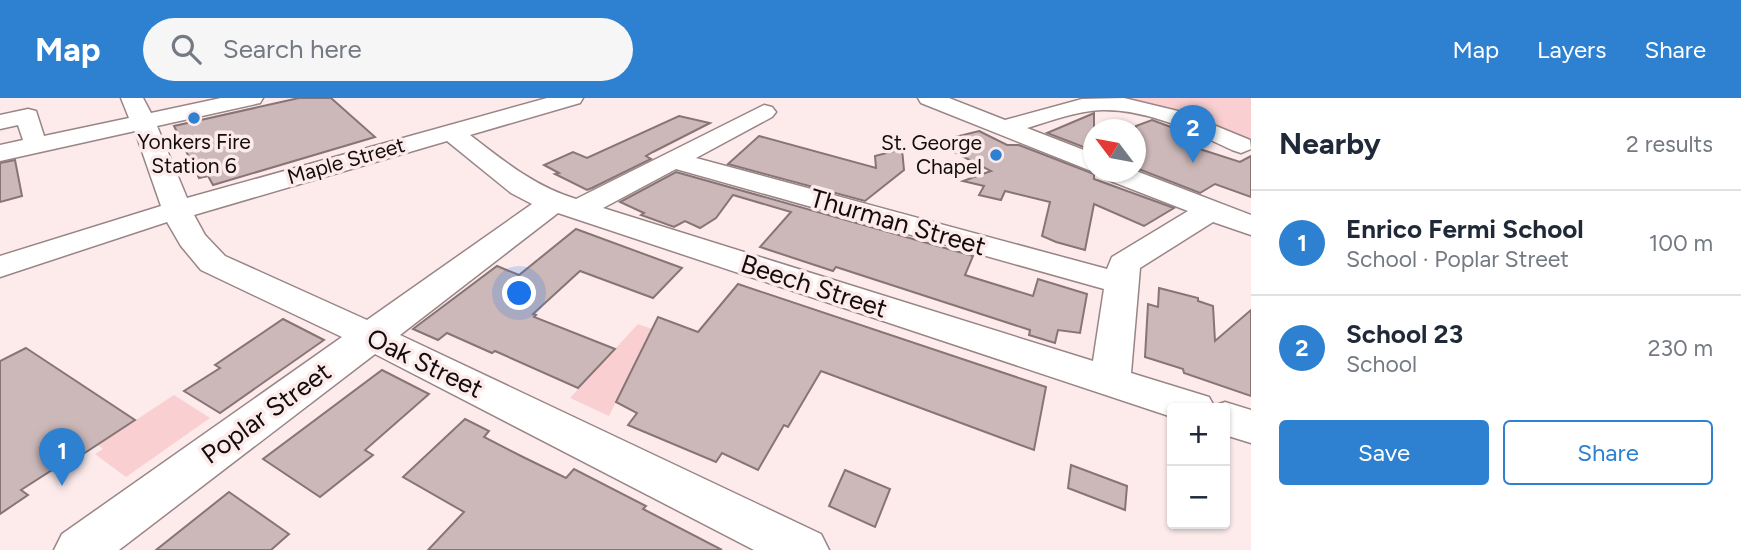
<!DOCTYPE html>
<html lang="en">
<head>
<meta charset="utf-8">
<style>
  :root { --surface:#fff; --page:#f6f6f7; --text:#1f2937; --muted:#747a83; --line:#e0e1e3; --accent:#2d81d0 }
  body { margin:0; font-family:Figtree,sans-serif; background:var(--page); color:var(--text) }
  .controls { position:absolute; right:21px; bottom:21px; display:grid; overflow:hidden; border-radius:7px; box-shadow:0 2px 5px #0004 }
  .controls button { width:63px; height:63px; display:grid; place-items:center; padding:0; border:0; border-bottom:2px solid var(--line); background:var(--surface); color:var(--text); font:35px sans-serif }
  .compass { position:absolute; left:1083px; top:21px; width:63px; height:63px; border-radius:50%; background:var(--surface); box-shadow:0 2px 5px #0004; rotate:302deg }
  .you { position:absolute; left:520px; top:196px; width:24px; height:24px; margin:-18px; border:5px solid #fff; border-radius:50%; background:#1a73e8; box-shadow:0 0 0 10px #1a73e833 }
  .badge { display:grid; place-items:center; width:46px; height:46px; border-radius:50%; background:var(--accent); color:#fff; font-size:23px; font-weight:700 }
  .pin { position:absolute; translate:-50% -58px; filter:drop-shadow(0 2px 4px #0008) }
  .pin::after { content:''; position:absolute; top:37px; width:24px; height:21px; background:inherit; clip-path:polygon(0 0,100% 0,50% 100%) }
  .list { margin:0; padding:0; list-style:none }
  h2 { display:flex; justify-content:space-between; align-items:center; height:91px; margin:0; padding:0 28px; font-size:30px }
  h2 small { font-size:23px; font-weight:400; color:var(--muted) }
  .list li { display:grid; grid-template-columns:46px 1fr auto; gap:21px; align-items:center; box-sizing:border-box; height:105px; padding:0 28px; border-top:2px solid var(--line) }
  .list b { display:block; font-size:26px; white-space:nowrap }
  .list p { margin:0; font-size:23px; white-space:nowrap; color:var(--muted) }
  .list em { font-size:23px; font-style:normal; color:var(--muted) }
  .actions { display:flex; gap:14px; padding:21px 28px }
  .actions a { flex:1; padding:16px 0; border:2px solid var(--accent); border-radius:7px; text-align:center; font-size:24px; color:var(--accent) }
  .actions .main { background:var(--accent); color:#fff }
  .icon { flex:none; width:38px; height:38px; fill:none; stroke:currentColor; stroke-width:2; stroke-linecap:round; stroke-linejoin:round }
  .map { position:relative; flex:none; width:1251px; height:452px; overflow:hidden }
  header { display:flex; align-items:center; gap:42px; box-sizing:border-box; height:98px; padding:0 35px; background:var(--accent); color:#fff }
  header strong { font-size:33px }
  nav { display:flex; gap:38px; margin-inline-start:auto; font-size:24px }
  .search { width:490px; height:63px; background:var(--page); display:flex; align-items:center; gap:18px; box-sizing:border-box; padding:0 24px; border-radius:38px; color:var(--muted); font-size:26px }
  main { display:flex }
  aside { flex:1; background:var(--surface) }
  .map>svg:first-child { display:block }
  .green { fill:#f9cfd1 }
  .building { fill:#ccb8b9; stroke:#877475; stroke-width:2 }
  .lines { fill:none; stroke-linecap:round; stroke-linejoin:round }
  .minor-casing { stroke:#998586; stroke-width:3 }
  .minor { fill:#fff; fill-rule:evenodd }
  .poi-dot { fill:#2d81d0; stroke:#fdebec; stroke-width:2.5 }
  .labels { text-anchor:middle; stroke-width:7; stroke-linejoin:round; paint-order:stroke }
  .far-poi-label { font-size:21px; fill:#130c0c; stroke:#fdebec }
  .far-street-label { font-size:21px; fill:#130c0c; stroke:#fdebec }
  .street-label { font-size:26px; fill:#130c0c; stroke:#fdebec }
</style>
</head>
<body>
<header>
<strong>Map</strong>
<div class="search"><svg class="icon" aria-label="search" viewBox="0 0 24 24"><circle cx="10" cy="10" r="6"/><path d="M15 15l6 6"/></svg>Search here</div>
<nav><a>Map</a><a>Layers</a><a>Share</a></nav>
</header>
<main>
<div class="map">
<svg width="1251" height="452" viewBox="0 0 1251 452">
  <rect width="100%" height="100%" fill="#fdebec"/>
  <!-- green -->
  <g class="green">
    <path d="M 1122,0 L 1251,0 L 1251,41 Z"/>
    <path d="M 638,226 L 652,231 L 609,318 L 570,300 Z"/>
    <path d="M 174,297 L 210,320 L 126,379 L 95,356 L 103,351 L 98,347 Z"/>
  </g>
  <!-- building -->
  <g class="building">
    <path d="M 299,0 L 331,0 L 375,39 L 213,87 L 208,78 L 199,80 L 174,28 Z"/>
    <path d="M 1094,15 L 1094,53 L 1047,35 L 1092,16 Z"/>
    <path d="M 679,18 L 710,25 L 653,54 L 646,58 L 651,61 L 592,90 L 587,92 L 555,76 L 559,75 L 544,67 L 573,54 L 587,60 Z"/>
    <path d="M 1152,22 L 1195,38 L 1181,45 L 1240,64 L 1251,58 L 1251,99 L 1215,86 L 1200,95 L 1136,70 L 1136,28 Z"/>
    <path d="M 979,33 L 1007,47 L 1019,47 L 1094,76 L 1094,81 L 1174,110 L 1144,128 L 1094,106 L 1085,152 L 1056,144 L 1042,138 L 1050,104 L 1005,93 L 1001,102 L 979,97 L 984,88 L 963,83 L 991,73 L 935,44 Z"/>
    <path d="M 759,38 L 876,70 L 875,58 L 902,51 L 904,72 L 865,103 L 728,66 Z"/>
    <path d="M 15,62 L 22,98 L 0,104 L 0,65 Z"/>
    <path d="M 676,74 L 973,158 L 965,177 L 1033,198 L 1038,181 L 1087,196 L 1080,235 L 1058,232 L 1055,245 L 1029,237 L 1030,232 L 990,219 L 836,169 L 833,173 L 760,149 L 791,114 L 733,97 L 716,120 L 700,130 L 685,123 L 674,129 L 641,117 L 644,115 L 620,104 Z"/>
    <path d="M 576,131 L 682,170 L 653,200 L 580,173 L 533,216 L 536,217 L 534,219 L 615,251 L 578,290 L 495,253 L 492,255 L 447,235 L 438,242 L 413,231 L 497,168 L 519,177 Z"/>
    <path d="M 738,186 L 1046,289 L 1034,352 L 821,273 L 788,329 L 784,327 L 758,372 L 722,355 L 716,364 L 628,327 L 637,315 L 616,304 L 658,219 L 698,234 Z"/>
    <path d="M 1159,190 L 1198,200 L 1198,203 L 1213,208 L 1215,243 L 1251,212 L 1251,298 L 1184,275 L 1183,271 L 1145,259 L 1148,206 L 1158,209 Z"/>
    <path d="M 283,221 L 324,242 L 220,315 L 184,293 L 220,270 L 215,267 Z"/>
    <path d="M 26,250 L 135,322 L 80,358 L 77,356 L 21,392 L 28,397 L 0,416 L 0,263 Z"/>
    <path d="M 382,272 L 429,296 L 365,352 L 373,357 L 320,399 L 263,361 Z"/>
    <path d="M 465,321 L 489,333 L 484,339 L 523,359 L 566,380 L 574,371 L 646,408 L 643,411 L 722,452 L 428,452 L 464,414 L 403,379 Z"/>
    <path d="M 1071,367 L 1127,388 L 1125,412 L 1068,390 Z"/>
    <path d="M 845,372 L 890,391 L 875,429 L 829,408 Z"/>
    <path d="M 229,394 L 289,436 L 271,452 L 156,452 Z"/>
  </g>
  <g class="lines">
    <!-- minor casing -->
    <g class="minor-casing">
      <g id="minor">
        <path d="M 121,0 L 143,0 L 151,15 L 221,0 L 263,0 L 260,5 L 157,28 L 187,100 L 547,0 L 583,0 L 580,5 L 470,37 C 504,63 534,88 576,101 L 764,7 L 772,9 L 776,14 L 772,19 L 696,60 L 1107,171 L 1112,159 L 1188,113 L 1103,80 L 1099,74 L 1136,73 L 1251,117 L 1251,137 L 1213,124 L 1140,170 L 1131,275 L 1209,299 L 1214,308 L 1225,304 L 1251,312 L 1251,345 L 1225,337 L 1225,310 L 1172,310 L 1172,319 L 558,115 L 400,237 L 821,436 L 829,452 L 754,452 L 375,256 L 119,452 L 54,452 L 62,436 L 342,239 L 201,172 L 181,148 L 167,124 L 0,179 L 0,158 L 161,108 L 135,33 L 0,63 L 0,47 L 23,42 L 18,27 L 0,31 L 0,17 L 28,11 L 36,13 L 44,38 L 129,20 ZM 447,43 L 511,95 L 532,106 L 367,222 L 225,158 L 205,137 L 194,117 ZM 676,71 L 1104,191 L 1093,263 L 603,110 Z"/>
        <path d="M 918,0 L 949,0 L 1005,22 L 1082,1 L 1124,0 L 1182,14 L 1250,42 L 1251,51 L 1241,55 L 1232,52 C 1192,33 1147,11 1102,12 C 1077,13 1050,23 1027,30 L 1094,56 L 1094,74 L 921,5 Z"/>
      </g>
    </g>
    <!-- minor -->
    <use href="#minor" class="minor"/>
  </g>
  <!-- markers -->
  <g class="poi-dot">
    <circle cx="194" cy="20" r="7"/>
    <circle cx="996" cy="57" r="7"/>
  </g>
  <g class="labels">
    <!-- far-poi labels -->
    <g class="far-poi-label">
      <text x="194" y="51">Yonkers Fire<tspan x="194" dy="24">Station 6</tspan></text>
      <text x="982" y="52" text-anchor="end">St. George<tspan x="982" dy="24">Chapel</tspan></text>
    </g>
    <!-- far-street labels -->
    <g class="far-street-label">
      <text transform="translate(346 63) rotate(-16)" y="7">Maple Street</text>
    </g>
    <!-- street labels -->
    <g class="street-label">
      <text transform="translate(898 124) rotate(16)" y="9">Thurman Street</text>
      <text transform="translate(814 188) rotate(18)" y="9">Beech Street</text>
      <text transform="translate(425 265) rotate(26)" y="9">Oak Street</text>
      <text transform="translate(266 315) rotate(-36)" y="9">Poplar Street</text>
    </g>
  </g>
</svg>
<div class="controls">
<button>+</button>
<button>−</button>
</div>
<svg class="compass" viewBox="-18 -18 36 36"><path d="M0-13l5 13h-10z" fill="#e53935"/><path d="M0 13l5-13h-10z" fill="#747a83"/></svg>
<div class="you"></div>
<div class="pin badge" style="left:62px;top:388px">1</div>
<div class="pin badge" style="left:1193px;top:65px">2</div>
</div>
<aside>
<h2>Nearby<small>2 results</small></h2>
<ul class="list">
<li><span class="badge">1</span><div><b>Enrico Fermi School</b><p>School · Poplar Street</p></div><em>100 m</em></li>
<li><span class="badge">2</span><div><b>School 23</b><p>School</p></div><em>230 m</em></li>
</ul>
<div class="actions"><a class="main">Save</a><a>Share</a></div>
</aside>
</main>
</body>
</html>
